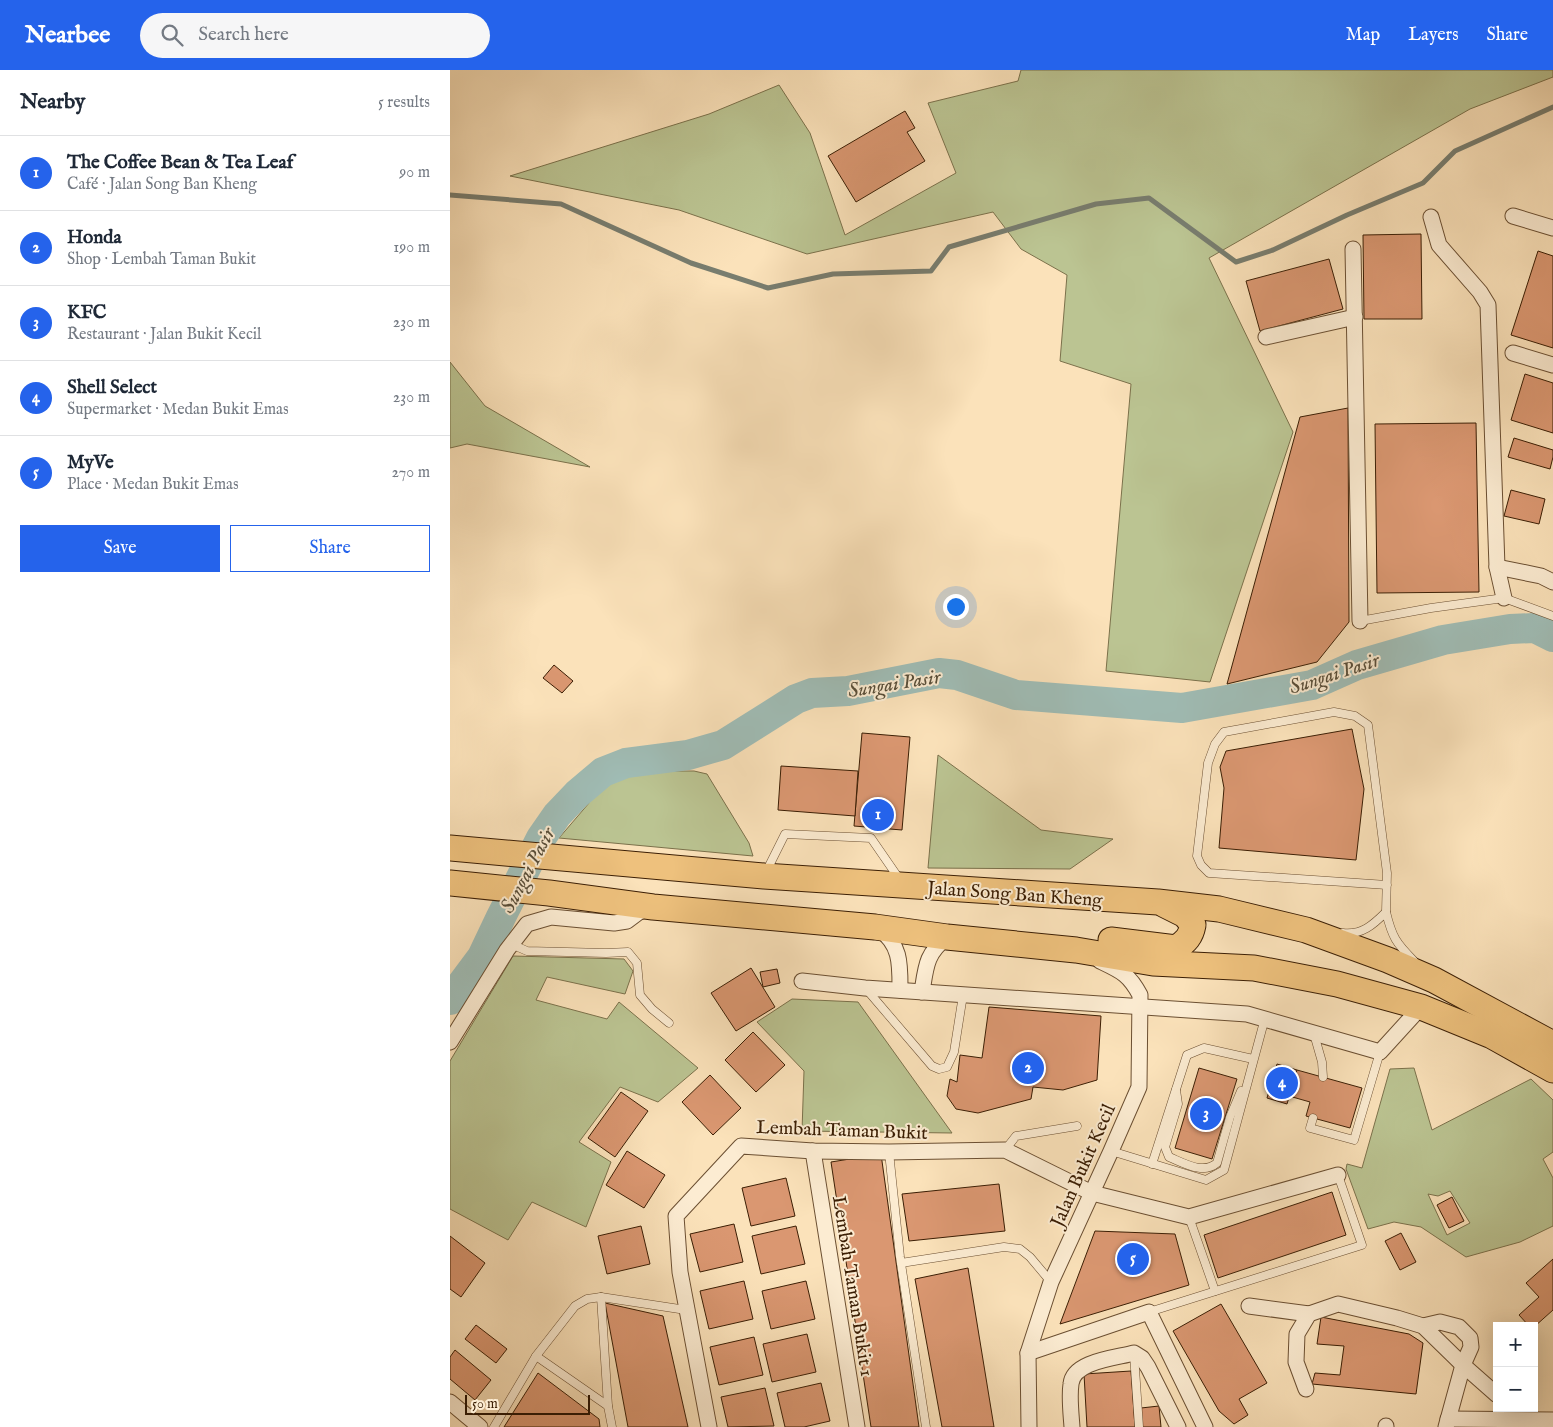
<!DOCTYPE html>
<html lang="en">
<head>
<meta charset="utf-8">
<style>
  :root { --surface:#fff; --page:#f6f6f7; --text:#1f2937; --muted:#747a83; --line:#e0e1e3; --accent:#2563eb }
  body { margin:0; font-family:"IM FELL English",serif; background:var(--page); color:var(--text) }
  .controls { position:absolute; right:15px; bottom:15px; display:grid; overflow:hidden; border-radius:0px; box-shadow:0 5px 20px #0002 }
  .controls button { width:45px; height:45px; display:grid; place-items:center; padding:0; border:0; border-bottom:1px solid var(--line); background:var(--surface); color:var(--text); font:25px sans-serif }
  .scale { position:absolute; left:15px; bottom:12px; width:125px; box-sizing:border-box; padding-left:5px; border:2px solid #3b1e04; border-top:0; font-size:14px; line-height:18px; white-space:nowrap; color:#3b1e04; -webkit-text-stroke:4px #fcecd2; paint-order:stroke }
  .you { position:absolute; left:505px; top:536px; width:18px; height:18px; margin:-12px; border:4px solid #fff; border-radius:50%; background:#1a73e8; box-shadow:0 0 0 8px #1a73e833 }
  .badge { display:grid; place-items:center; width:32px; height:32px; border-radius:50%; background:var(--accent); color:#fff; font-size:16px; font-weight:700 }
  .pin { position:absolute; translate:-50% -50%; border:2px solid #fff; box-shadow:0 1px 5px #0006 }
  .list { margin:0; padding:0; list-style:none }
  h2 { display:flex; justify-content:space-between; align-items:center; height:65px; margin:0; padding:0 20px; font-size:21px }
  h2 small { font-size:16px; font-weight:400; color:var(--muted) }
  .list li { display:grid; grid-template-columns:32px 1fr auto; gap:15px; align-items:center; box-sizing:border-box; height:75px; padding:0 20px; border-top:1px solid var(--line) }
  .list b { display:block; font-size:19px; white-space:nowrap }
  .list p { margin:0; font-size:16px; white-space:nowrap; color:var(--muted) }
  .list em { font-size:16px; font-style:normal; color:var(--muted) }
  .actions { display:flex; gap:10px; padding:15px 20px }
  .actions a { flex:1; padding:11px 0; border:1px solid var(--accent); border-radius:0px; text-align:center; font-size:18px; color:var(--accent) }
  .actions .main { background:var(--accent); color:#fff }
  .icon { flex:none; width:28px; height:28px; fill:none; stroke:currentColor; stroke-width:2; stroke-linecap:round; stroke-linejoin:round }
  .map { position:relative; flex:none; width:1103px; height:1357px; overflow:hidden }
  header { display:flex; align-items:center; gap:30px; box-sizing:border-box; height:70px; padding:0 25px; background:var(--accent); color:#fff }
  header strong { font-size:24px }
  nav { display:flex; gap:28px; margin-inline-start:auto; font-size:18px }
  .search { width:350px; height:45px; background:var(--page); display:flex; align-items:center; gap:12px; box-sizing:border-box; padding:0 18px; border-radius:28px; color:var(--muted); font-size:19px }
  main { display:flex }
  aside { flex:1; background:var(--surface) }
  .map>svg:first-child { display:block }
  .green { fill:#bbc492; stroke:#7b714b; fill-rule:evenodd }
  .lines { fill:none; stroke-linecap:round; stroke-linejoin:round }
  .stream { stroke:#787d6f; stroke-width:5 }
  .river { stroke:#a0bdb6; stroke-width:30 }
  .building { fill:#da9771; stroke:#3b1e04 }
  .service-casing { stroke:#6b4f32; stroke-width:9 }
  .minor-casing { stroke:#6b4f32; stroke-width:17 }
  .primary-casing { stroke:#3b1e04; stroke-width:27 }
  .service { stroke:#fcecd2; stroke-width:8 }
  .minor { stroke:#fcecd2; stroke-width:15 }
  .primary { stroke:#eec17d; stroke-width:25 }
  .labels { text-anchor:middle; stroke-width:4; stroke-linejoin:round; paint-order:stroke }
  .street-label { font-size:19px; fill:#3b1e04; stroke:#fcecd2 }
  .water-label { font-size:20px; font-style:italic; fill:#594e39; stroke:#fcecd2 }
</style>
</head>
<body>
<header>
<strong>Nearbee</strong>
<div class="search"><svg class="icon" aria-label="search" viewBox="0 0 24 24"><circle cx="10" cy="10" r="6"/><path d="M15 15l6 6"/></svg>Search here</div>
<nav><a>Map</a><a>Layers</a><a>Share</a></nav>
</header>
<main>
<aside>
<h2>Nearby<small>5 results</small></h2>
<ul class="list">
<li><span class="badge">1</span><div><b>The Coffee Bean &amp; Tea Leaf</b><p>Café · Jalan Song Ban Kheng</p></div><em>90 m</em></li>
<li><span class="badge">2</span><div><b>Honda</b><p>Shop · Lembah Taman Bukit</p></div><em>190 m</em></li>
<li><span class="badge">3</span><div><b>KFC</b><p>Restaurant · Jalan Bukit Kecil</p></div><em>230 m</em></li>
<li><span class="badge">4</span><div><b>Shell Select</b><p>Supermarket · Medan Bukit Emas</p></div><em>230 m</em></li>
<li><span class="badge">5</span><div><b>MyVe</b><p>Place · Medan Bukit Emas</p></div><em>270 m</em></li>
</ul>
<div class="actions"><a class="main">Save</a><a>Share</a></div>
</aside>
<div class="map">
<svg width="1103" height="1357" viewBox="0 0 1103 1357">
  <rect width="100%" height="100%" fill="#fbe2ba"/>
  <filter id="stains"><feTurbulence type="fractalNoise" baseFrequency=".004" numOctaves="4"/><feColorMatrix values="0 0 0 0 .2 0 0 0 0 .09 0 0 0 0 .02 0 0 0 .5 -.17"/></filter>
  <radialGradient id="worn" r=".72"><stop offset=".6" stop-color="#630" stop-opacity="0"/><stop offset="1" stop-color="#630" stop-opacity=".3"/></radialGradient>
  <!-- green -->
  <g class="green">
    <path d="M 571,0 L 1103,0 L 1103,7 L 1020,39 L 759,188 L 843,362 L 760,612 L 656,601 L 681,314 L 610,291 L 617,205 L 571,179 L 543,142 L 357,184 L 229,140 L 60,106 L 259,44 L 329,15 L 360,63 L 395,165 L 506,103 L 478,33 L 568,11 Z"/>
    <path d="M 0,292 L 35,336 L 140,397 L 17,374 L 0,378 Z"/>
    <path d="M 488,685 L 591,760 L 663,769 L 620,799 L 478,798 Z"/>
    <path d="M 201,701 L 244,701 L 257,704 L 299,773 L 303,786 L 109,768 L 145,726 L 168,707 Z"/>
    <path d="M 63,886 L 174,889 L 183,901 L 175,924 L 97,907 L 86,930 L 157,949 L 169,932 L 248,998 L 208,1032 L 170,1017 L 129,1072 L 161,1092 L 136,1157 L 82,1132 L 58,1170 L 0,1139 L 0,991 Z"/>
    <path d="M 342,929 L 408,932 L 502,1063 L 352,1061 L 354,1001 L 307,952 Z"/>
    <path d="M 964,998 L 982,1060 L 1081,1009 L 1103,1030 L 1103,1082 L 1093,1089 L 1103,1108 L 1103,1156 L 1070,1172 L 1016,1187 L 971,1157 L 944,1152 L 918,1159 L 896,1099 L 897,1094 L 912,1098 L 940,999 ZM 1000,1121 L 1020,1153 L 997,1165 L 978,1124 L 988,1126 Z"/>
  </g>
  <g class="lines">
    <!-- stream -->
    <path class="stream" d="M 0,125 L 111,134 L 241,193 L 318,218 L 383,204 L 481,201 L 499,177 L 646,134 L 699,128 L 786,192 L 823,180 L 897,145 L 973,113 L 1005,81 L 1103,37"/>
    <!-- river -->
    <path class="river" d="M 0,930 L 32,887 L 51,847 L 91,768 L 107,745 L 127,724 L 153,702 L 176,693 L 238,685 L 273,675 L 346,629 L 362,623 L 398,621 L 489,603 L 507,605 L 566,625 L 732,638 L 862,615 L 907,595 L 993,570 L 1060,559 L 1085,558 L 1103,567"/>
  </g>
  <!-- building -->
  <g class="building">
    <path d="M 455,41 L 465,58 L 457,62 L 475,91 L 406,132 L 378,86 Z"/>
    <path d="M 971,164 L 972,249 L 914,249 L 913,165 Z"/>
    <path d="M 1088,181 L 1103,186 L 1103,278 L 1061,265 Z"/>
    <path d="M 879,189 L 893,239 L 810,261 L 796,211 Z"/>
    <path d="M 1075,304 L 1103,313 L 1103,363 L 1061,350 Z"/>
    <path d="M 898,338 L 899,552 L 867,592 L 777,614 L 850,347 Z"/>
    <path d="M 1026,353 L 1029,522 L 927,523 L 925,354 Z"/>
    <path d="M 1064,368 L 1103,380 L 1103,387 L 1100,399 L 1058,387 Z"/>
    <path d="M 1061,420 L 1095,429 L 1089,454 L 1054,446 Z"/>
    <path d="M 104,595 L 123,611 L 112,623 L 93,608 Z"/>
    <path d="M 902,659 L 914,719 L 906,790 L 769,778 L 774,718 L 770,697 L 776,681 Z"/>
    <path d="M 412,663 L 460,667 L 452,760 L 404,756 Z"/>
    <path d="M 331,696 L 408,701 L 405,746 L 328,740 Z"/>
    <path d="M 301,898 L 325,937 L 286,961 L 261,923 Z"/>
    <path d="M 327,899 L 330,913 L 313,917 L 310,902 Z"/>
    <path d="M 539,937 L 651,946 L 647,1010 L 613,1020 L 583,1017 L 581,1029 L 528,1043 L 506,1039 L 497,1026 L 500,1009 L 507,1012 L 510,985 L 532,988 Z"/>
    <path d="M 303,962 L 335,995 L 306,1022 L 275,990 Z"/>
    <path d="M 827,994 L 847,1000 L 837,1034 L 817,1028 Z"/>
    <path d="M 749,998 L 787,1009 L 762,1089 L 725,1078 Z"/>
    <path d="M 847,1000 L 912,1018 L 900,1058 L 856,1046 L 860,1032 L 839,1026 Z"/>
    <path d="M 260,1005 L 291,1038 L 263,1065 L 232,1032 Z"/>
    <path d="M 171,1022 L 198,1041 L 165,1087 L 138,1068 Z"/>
    <path d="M 177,1081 L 215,1105 L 194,1138 L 156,1115 Z"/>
    <path d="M 431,1084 L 469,1357 L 421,1357 L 381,1092 Z"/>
    <path d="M 336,1108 L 345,1146 L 301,1156 L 292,1118 Z"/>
    <path d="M 549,1114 L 555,1161 L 459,1171 L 452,1124 Z"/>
    <path d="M 882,1122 L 896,1165 L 768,1208 L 754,1165 Z"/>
    <path d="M 1002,1127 L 1014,1151 L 999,1158 L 987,1135 Z"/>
    <path d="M 284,1154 L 293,1192 L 250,1202 L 240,1164 Z"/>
    <path d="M 191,1156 L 200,1194 L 157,1204 L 148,1166 Z"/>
    <path d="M 346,1156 L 355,1194 L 311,1204 L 302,1166 Z"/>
    <path d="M 645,1161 L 725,1164 L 739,1215 L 610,1254 Z"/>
    <path d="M 951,1163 L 966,1192 L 950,1200 L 935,1171 Z"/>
    <path d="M 0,1166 L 35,1193 L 11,1227 L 0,1219 Z"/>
    <path d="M 1103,1189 L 1103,1240 L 1084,1257 L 1079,1256 L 1069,1245 L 1089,1227 L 1076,1213 Z"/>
    <path d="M 518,1198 L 544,1357 L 492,1357 L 465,1209 Z"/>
    <path d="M 294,1211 L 303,1249 L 259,1259 L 250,1221 Z"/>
    <path d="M 356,1211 L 365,1249 L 321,1259 L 312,1221 Z"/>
    <path d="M 155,1233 L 213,1246 L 238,1357 L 178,1357 Z"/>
    <path d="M 771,1234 L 817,1313 L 789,1329 L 798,1345 L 784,1354 L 769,1341 L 723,1261 Z"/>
    <path d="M 871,1247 L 959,1264 L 973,1273 L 966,1324 L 862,1314 L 865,1303 L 890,1305 L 894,1276 L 867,1274 Z"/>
    <path d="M 26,1255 L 57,1279 L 46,1293 L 15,1269 Z"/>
    <path d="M 357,1264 L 366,1302 L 322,1312 L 313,1274 Z"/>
    <path d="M 304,1267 L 313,1305 L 269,1315 L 260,1277 Z"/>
    <path d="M 5,1280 L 41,1310 L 25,1330 L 0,1309 L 0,1287 Z"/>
    <path d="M 681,1301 L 685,1357 L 637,1357 L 634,1304 Z"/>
    <path d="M 88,1303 L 149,1349 L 150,1357 L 54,1357 Z"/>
    <path d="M 371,1313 L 380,1351 L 354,1357 L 335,1357 L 327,1323 Z"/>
    <path d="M 315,1318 L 324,1356 L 278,1357 L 271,1327 Z"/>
    <path d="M 709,1336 L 711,1357 L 692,1357 L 691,1338 Z"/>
  </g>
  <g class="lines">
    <!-- service casing -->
    <g class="service-casing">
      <g id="service">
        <path d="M 910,551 L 981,538 L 1054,528 L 1103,546"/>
        <path d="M 316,802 L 335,764 L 421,768 L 450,810"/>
        <path d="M 936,842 L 937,803 L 918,655 L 905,646 L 884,642 L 774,662 L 765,674 L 758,693 L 747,786 L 751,795 L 759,803 L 937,815"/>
        <path d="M 893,863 C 912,865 923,855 936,842 C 942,867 946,873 964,891"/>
        <path d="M 61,874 L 77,881 L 156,883 L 178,882 L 187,893 L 190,925 L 202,939 L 219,953"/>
        <path d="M 417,920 L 482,996 L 489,999 L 497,997 L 504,982 L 513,925"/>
        <path d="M 864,964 L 872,992 L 873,1007"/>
        <path d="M 726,1020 L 728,1034 L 715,1077 L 719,1087 C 734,1093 753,1105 767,1093 L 780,1047 L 791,1021"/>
        <path d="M 863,1048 L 860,1058 L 904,1070 L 930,982"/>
        <path d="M 555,1080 L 566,1066 L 627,1056"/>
        <path d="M 661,1081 L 756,1110 L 774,1100 L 815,948"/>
        <path d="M 439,1082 L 450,1187 L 476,1357"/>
        <path d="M 702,1094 L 737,985 L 754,978 L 803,989"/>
        <path d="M 739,1147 L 765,1221"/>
        <path d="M 451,1193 L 554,1177 L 570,1179 L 580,1187 L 601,1212"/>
        <path d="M 151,1227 L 158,1336 L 162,1357"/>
        <path d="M 699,1242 L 912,1175 L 888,1105"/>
        <path d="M 684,1284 L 689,1357"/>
        <path d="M 86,1286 L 158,1336"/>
        <path d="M 44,1357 L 86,1286 L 125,1236 L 137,1229 L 151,1227 L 236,1240"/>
      </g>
    </g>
    <!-- minor casing -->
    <g class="minor-casing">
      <g id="minor">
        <path d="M 1063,146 L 1103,158"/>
        <path d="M 981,147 L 989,175 L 1030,222 L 1038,235 L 1047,497 L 1054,528"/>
        <path d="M 903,179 L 910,551"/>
        <path d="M 816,267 L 905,247"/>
        <path d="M 1063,283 L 1103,295"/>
        <path d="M 1047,497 L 1091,506 L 1103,512"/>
        <path d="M 429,859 C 451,875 450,894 450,920"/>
        <path d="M 352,911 L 415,918 L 797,944 L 930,982 L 971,937"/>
        <path d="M 472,922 C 476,896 476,884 497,867"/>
        <path d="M 0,972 L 57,880 L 77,854 L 101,847 L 164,853 L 177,851 L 189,842 L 199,838"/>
        <path d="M 363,1081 L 407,1357"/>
        <path d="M 799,1236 L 859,1244"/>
        <path d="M 973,1256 L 990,1252 L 1009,1257 L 1020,1268 L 1021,1277 L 1013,1295 L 996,1357"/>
        <path d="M 578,1283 L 699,1242 L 755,1357"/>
        <path d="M 856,1319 L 846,1292 L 847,1264 L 859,1244 L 888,1234 L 947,1248 L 973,1256 L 1013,1295 L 1047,1325"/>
        <path d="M 0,1332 L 30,1357"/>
        <path d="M 998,1349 L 1103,1350"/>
        <path d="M 259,1357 L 230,1202 L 226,1146 L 291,1076 L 363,1081 L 439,1082 L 555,1080 L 642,1123 L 739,1147 L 888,1105"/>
        <path d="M 579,1357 L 578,1283 L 601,1212 L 661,1081 L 689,1017 L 690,925 C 679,904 671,901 650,891"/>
        <path d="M 622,1357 C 621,1343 619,1327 621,1314 C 623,1291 666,1288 684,1283 L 692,1288 L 698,1297 L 728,1357"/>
        <path d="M 936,1357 L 936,1356"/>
      </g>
    </g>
    <!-- primary casing -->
    <g class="primary-casing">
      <g id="primary">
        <path d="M 0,778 L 314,806 L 708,832 L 769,839 L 856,860 L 938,890 L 984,910 L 1103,974"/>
        <path d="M 0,813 L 99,823 L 203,837 L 425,857 L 497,867 L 626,880 L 703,893 L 804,898 L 887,914 L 971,937 L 1042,966 L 1103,1000"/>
        <path d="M 661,870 L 726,878 C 736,872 741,866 743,855 L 735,845 L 715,835"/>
      </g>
    </g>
    <!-- service -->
    <use href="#service" class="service"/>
    <!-- minor -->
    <use href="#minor" class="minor"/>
    <!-- primary -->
    <use href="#primary" class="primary"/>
  </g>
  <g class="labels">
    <!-- street labels -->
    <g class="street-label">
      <text transform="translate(565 823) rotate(4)" y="7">Jalan Song Ban Kheng</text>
      <text transform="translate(392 1059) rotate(2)" y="7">Lembah Taman Bukit</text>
      <text transform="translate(632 1095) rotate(-66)" y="7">Jalan Bukit Kecil</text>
      <text transform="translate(404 1216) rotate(81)" y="7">Lembah Taman Bukit 1</text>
    </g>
    <!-- water labels -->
    <g class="water-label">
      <text transform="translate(884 603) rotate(-18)" y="7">Sungai Pasir</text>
      <text transform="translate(444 613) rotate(-9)" y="7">Sungai Pasir</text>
      <text transform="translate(77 800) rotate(-62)" y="7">Sungai Pasir</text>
    </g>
  </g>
  <rect width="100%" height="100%" filter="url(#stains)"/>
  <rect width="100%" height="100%" fill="url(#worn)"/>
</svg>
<div class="controls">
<button>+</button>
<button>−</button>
</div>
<div class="scale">50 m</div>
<div class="you"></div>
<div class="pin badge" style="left:428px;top:745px">1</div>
<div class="pin badge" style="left:578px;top:998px">2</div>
<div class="pin badge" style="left:756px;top:1044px">3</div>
<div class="pin badge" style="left:832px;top:1013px">4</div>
<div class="pin badge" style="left:683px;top:1189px">5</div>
</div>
</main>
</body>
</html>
